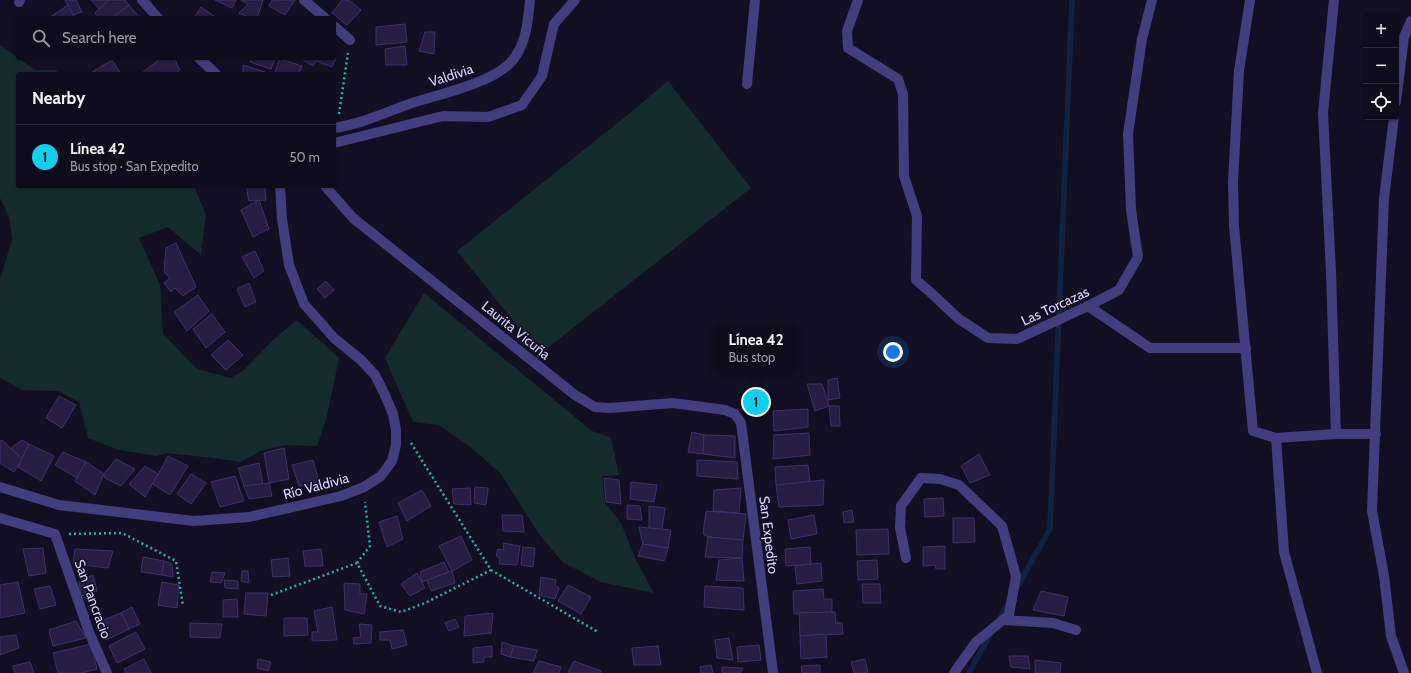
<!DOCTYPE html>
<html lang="en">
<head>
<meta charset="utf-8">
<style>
  :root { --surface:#0e0b1a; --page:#171423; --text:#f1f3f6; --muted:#9b9ba2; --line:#2e2b39; --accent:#10cfec }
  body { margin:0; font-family:Cabin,sans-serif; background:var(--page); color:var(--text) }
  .controls { position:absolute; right:12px; top:12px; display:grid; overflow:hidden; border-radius:4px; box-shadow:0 1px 3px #0004 }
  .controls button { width:36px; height:36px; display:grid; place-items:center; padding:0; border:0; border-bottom:1px solid var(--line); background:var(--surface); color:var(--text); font:20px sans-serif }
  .you { position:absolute; left:893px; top:352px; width:14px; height:14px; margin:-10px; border:3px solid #fff; border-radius:50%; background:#1a73e8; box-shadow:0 0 0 6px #1a73e833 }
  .badge { display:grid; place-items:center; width:26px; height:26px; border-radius:50%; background:var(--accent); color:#111; font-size:13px; font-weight:700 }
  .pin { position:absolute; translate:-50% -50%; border:2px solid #fff; box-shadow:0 1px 4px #0006 }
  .popup { position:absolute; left:714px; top:322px; width:84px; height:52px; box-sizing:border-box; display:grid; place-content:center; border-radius:4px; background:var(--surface); filter:drop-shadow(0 1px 3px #0005); font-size:13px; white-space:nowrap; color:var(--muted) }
  .popup b { font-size:15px; color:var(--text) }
  .popup::after { content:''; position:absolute; left:50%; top:100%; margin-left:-8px; border:8px solid transparent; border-top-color:var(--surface) }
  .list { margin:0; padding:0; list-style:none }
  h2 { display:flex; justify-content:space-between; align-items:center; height:52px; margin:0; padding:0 16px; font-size:17px }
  h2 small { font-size:13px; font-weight:400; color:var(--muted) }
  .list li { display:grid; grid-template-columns:26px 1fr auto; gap:12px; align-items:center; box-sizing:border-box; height:64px; padding:0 16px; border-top:1px solid var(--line) }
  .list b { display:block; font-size:15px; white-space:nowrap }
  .list p { margin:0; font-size:13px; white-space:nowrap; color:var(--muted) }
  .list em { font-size:13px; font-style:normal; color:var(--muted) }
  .icon { flex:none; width:22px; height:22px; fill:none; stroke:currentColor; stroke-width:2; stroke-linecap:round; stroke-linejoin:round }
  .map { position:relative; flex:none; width:1411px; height:673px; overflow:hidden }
  .search { position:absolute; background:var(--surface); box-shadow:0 1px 3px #0004; left:16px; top:16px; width:320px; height:44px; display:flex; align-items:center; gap:10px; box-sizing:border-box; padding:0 14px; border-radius:4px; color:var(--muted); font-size:15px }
  .panel { position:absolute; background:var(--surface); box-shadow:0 1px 3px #0004; left:16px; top:72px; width:320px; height:116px; border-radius:4px }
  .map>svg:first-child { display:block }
  .green { fill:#132c2b }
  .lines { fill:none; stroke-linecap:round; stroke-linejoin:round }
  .stream { stroke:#112344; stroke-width:5.5 }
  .building { fill:#251d42; stroke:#3e306c }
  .path { stroke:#37ada9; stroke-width:2.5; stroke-dasharray:2 3; stroke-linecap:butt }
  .minor { stroke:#423d7e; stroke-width:10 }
  .labels { text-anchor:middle; stroke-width:3; stroke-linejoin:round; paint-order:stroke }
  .street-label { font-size:14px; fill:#d9d3fc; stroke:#130f22 }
</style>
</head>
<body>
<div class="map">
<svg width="1411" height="673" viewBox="0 0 1411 673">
  <rect width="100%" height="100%" fill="#130f22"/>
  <!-- green -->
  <g class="green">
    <path d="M 0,45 L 35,70 L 56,70 L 59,74 L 18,74 L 18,186 L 194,186 L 206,215 L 201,255 L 168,227 L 139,238 L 160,285 L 163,334 L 197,369 L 231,378 L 244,370 L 273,340 L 297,320 L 339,358 L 327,416 L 317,446 L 285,445 L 260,451 L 241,462 L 214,458 L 166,453 L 156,456 L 119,450 L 88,438 L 79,402 L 58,391 L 22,390 L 0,378 L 0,280 L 12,239 L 9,216 L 0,198 Z"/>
    <path d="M 668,81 L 751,188 L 540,354 L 457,251 L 625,117 Z"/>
    <path d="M 424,293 L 592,431 L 611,438 L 619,475 L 602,476 L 605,503 L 621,523 L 635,558 L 654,593 L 601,582 L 562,562 L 537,531 L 501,474 L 474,450 L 439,425 L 413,422 L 385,358 Z"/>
  </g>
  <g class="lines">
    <!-- stream -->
    <g class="stream">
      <path d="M 1017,587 L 1050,529 L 1072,0"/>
      <path d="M 999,620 L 1008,603"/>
      <path d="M 969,673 L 992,631"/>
    </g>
  </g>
  <!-- building -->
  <g class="building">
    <path d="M 65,0 L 76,0 L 82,12 L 73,15 Z"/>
    <path d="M 91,0 L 109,0 L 99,9 Z"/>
    <path d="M 109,0 L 125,0 L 129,5 L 112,18 L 99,18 L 95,13 Z"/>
    <path d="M 215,0 L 236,0 L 232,8 Z"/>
    <path d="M 241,0 L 263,0 L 257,18 L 250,18 L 239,13 L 248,4 Z"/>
    <path d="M 272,0 L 295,0 L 285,15 L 269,6 Z"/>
    <path d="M 342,0 L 349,0 L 361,10 L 347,25 L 332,13 Z"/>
    <path d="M 68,5 L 75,18 L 49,18 Z"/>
    <path d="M 129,5 L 138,16 L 134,18 L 112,18 Z"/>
    <path d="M 201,7 L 217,18 L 194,18 Z"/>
    <path d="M 405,24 L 407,42 L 376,45 L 376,27 Z"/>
    <path d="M 425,32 L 435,32 L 434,54 L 419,51 Z"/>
    <path d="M 405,46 L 407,65 L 386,65 L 385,49 Z"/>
    <path d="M 334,57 L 336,58 L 332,67 L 316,61 L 313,66 L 303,60 L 304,58 L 334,58 Z"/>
    <path d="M 161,58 L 174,58 L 180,70 L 175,74 L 142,74 L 142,73 Z"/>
    <path d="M 251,58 L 275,58 L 271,69 L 250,62 Z"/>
    <path d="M 280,59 L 302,66 L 299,74 L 274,74 Z"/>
    <path d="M 112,60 L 121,74 L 89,74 Z"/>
    <path d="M 243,65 L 265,72 L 264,74 L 244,74 L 243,73 Z"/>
    <path d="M 246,186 L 265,186 L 266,200 L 249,201 Z"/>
    <path d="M 259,200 L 269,229 L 253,237 L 241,210 Z"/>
    <path d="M 176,243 L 196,287 L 183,296 L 175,288 L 171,292 L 164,283 L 170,278 L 164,272 L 166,248 Z"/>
    <path d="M 255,251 L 264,271 L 254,278 L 242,257 Z"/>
    <path d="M 326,281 L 334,290 L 325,298 L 317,289 Z"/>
    <path d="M 249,283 L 256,302 L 245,307 L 237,289 Z"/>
    <path d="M 198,295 L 209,311 L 187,331 L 174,312 Z"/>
    <path d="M 212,314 L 225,332 L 206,348 L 193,329 Z"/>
    <path d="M 228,340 L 243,355 L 226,370 L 211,355 Z"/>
    <path d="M 837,378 L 840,398 L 828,400 L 828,380 Z"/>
    <path d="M 807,384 L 822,384 L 829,406 L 815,411 Z"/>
    <path d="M 59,396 L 76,405 L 62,428 L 46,418 Z"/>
    <path d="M 829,406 L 839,406 L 840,426 L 831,426 Z"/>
    <path d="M 808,409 L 808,427 L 774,431 L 773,411 Z"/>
    <path d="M 692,432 L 704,435 L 703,454 L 688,452 Z"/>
    <path d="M 809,433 L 810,455 L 773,459 L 774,435 Z"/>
    <path d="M 704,435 L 735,436 L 735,458 L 703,454 Z"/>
    <path d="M 2,440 L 22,459 L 14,472 L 0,463 L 0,441 Z"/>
    <path d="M 22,440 L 29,444 L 22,459 L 11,448 Z"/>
    <path d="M 29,444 L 54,456 L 41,481 L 18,467 Z"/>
    <path d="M 284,448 L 289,479 L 269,483 L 264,453 Z"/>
    <path d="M 63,452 L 86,462 L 77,478 L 55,465 Z"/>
    <path d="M 979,454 L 990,475 L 970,483 L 961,466 Z"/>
    <path d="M 168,456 L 188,466 L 170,495 L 153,484 Z"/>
    <path d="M 116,459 L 135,469 L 121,486 L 105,478 L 104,474 Z"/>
    <path d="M 313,460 L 319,482 L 299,486 L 292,465 Z"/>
    <path d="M 697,460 L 737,462 L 738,479 L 697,476 Z"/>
    <path d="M 86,462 L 104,474 L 95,495 L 75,481 Z"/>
    <path d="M 259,463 L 263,484 L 244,486 L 238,468 Z"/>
    <path d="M 808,465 L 810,482 L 776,485 L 775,467 Z"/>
    <path d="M 145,466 L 158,474 L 145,497 L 129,484 Z"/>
    <path d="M 191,474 L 206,483 L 191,504 L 177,494 Z"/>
    <path d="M 235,476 L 244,501 L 220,507 L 211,482 Z"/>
    <path d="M 604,478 L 619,480 L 621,504 L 606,502 Z"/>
    <path d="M 824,480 L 823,505 L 779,507 L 776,485 Z"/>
    <path d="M 631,482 L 657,485 L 654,502 L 630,499 Z"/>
    <path d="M 269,483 L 272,496 L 249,499 L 244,486 Z"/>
    <path d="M 475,487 L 488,488 L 486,505 L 474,503 Z"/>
    <path d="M 470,488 L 471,505 L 454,504 L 452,489 Z"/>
    <path d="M 741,488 L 739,513 L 713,511 L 714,490 Z"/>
    <path d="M 422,490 L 431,506 L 407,521 L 398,503 Z"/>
    <path d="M 943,498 L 944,516 L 925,517 L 924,499 Z"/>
    <path d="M 627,505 L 640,506 L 642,520 L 627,519 Z"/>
    <path d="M 649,506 L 665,508 L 662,530 L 649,528 Z"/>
    <path d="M 852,510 L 854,522 L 844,523 L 843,512 Z"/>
    <path d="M 706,511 L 746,514 L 743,540 L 708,537 L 703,534 Z"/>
    <path d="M 502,515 L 522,515 L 524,532 L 503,531 Z"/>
    <path d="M 814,515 L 817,534 L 791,539 L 788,520 Z"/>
    <path d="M 397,516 L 403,539 L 387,547 L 379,522 Z"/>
    <path d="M 953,518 L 974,518 L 975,542 L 953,543 Z"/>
    <path d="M 639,527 L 671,530 L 668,548 L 643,544 Z"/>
    <path d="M 888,529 L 889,554 L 857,555 L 856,530 Z"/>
    <path d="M 461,536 L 472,560 L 452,571 L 439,546 Z"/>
    <path d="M 708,537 L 743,540 L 742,558 L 705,557 Z"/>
    <path d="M 503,543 L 520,546 L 517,565 L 499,564 L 500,558 L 496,556 L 498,549 L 504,550 Z"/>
    <path d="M 643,544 L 668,548 L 664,561 L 638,556 Z"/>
    <path d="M 945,546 L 945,569 L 936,569 L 935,565 L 923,566 L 923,547 Z"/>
    <path d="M 523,547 L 535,548 L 533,567 L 521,565 Z"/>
    <path d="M 810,547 L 811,564 L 786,566 L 785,549 Z"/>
    <path d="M 43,548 L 46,573 L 29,576 L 23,549 Z"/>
    <path d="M 75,549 L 113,551 L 108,568 L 73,564 Z"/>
    <path d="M 321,549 L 323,566 L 305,566 L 303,551 Z"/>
    <path d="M 143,557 L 164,561 L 162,575 L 141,572 Z"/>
    <path d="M 288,558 L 290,576 L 273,577 L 271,560 Z"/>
    <path d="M 742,558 L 744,581 L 716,580 L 719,560 Z"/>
    <path d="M 877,560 L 878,579 L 858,580 L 857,561 Z"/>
    <path d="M 164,561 L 172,564 L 173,577 L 162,575 Z"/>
    <path d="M 444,562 L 449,572 L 422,582 L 420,572 Z"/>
    <path d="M 821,563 L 822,581 L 797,584 L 795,566 Z"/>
    <path d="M 242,571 L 248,571 L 249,583 L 241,581 Z"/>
    <path d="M 452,571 L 455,583 L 431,591 L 427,580 Z"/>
    <path d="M 212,572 L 225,573 L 221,583 L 210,582 Z"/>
    <path d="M 417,573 L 425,588 L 410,596 L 401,584 Z"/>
    <path d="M 93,575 L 97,591 L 81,596 L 79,582 Z"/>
    <path d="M 541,577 L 556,580 L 555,585 L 559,588 L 555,599 L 539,595 Z"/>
    <path d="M 224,580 L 238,581 L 238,589 L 225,588 Z"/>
    <path d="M 18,582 L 25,613 L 0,618 L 0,585 Z"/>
    <path d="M 162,582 L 179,585 L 177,608 L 158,605 Z"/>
    <path d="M 344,583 L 360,584 L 360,594 L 367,594 L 364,614 L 345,610 Z"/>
    <path d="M 862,584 L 880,584 L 881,603 L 863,603 Z"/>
    <path d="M 568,585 L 591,597 L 581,614 L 558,601 Z"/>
    <path d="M 50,586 L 56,605 L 40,609 L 34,589 Z"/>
    <path d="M 705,586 L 743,588 L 744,610 L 704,607 Z"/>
    <path d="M 823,589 L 824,599 L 832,599 L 832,612 L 794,614 L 793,591 Z"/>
    <path d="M 1041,591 L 1068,597 L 1064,616 L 1033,610 Z"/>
    <path d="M 246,593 L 268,593 L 266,616 L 244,614 Z"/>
    <path d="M 237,599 L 238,617 L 223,617 L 223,600 Z"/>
    <path d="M 132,607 L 140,624 L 129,629 L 121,613 Z"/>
    <path d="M 332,607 L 337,640 L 312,641 L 312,632 L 318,632 L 314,611 Z"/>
    <path d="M 835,612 L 836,623 L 842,623 L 843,634 L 800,636 L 799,613 Z"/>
    <path d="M 121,613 L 129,629 L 106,640 L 98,622 Z"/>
    <path d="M 493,613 L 491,633 L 464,636 L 465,616 Z"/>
    <path d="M 284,618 L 307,618 L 308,635 L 284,636 Z"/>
    <path d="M 455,619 L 459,627 L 449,631 L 445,623 Z"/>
    <path d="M 76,621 L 86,638 L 53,646 L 49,630 Z"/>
    <path d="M 190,623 L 222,624 L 220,638 L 190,637 Z"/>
    <path d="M 359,624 L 372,625 L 371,643 L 354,644 L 353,638 L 361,637 Z"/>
    <path d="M 403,630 L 407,645 L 392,649 L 390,640 L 380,640 L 380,632 Z"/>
    <path d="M 136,632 L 145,649 L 117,663 L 109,646 Z"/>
    <path d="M 826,634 L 827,657 L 801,659 L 800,636 Z"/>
    <path d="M 16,635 L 19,648 L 0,655 L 0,637 Z"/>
    <path d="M 729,638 L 733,660 L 717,658 L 715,640 Z"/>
    <path d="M 502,642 L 514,646 L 510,657 L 501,654 Z"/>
    <path d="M 91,644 L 97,669 L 82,673 L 58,673 L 53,653 Z"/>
    <path d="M 759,645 L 761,660 L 738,662 L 737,647 Z"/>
    <path d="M 492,646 L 492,657 L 484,657 L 484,662 L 473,663 L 473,648 Z"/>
    <path d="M 514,646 L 537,650 L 534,661 L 510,657 Z"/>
    <path d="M 658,646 L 661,665 L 634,665 L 632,648 Z"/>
    <path d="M 1009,656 L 1028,656 L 1030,669 L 1011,667 Z"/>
    <path d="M 144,659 L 151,673 L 126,673 L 124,669 Z"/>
    <path d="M 258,659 L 271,662 L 268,671 L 257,668 Z"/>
    <path d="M 865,659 L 868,673 L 854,673 L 851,662 Z"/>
    <path d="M 1035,660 L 1061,663 L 1060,673 L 1035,673 Z"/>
    <path d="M 539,661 L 561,667 L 559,673 L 533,673 Z"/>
    <path d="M 574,661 L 601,671 L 600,673 L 568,673 Z"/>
    <path d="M 30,662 L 34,673 L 15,673 L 13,666 Z"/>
    <path d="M 711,665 L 713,673 L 701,673 L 700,667 Z"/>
    <path d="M 820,665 L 820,673 L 802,673 L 801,666 Z"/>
    <path d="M 722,667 L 743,668 L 740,673 L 722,673 Z"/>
  </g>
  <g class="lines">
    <!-- path -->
    <g class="path">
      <path d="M 339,114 L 348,53"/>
      <path d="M 411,443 L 491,570 L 598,632"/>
      <path d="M 69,534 L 122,533 L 176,561 L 183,606"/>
      <path d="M 357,563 L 370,546 L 365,502"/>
      <path d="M 271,595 L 357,563 L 380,606 L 401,612 L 425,603 L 491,570"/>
    </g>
    <!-- minor -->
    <g class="minor">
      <path d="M 142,0 L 158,18"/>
      <path d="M 304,0 L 325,18"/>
      <path d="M 858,0 L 847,31 L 848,48 L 898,79 L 903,94 L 904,176 L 917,216 L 916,280 L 930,292 L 959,319 L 988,338 L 1017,339 L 1088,306 L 1119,290 L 1138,257 L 1131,210 L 1128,134 L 1142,39 L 1152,0"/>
      <path d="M 1250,0 L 1239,71 L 1233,182 L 1234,226 L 1253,431 L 1276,438 L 1336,434"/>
      <path d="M 1334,0 L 1323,113 L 1331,272 L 1336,434 L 1376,434"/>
      <path d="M 19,2 L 20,0"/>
      <path d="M 334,26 L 350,40"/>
      <path d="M 199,58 L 216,74"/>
      <path d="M 747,84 L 755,0"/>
      <path d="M 1396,102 L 1404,37 L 1411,21"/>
      <path d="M 1394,117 L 1384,198 L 1372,511 L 1384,576 L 1391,636 L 1404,673"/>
      <path d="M 334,128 C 362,124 386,112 412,103 C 440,94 487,84 508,65 C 526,49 528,22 530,0"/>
      <path d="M 334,143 L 443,116 L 488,117 L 522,105 L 542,76 L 554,24 L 575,0"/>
      <path d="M 325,186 L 353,218 L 575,395 L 595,407 L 610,408 L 673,403 L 725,410 L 735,414 L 741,423 L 773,673"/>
      <path d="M 1088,306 L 1150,348 L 1246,348"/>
      <path d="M 1276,438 L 1284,552 L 1317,673"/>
      <path d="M 0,487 L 59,505 L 194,521 L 249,517 L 341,496 L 364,487 L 381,476 L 392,461 L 396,445 L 396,430 L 393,414 L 385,395 L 375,375 L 361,360 L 334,338 L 304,304 L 289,265 L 282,219 L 280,186"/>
      <path d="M 0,518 L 55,534 L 89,632 L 107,673"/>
      <path d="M 906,558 L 900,528 L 901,506 L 921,478 L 940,479 L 959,485 L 1002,526 L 1016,576 L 1009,615 L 976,642 L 954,673"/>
      <path d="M 1003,620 L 1053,623 L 1076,630"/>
    </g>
  </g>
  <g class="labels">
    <!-- street labels -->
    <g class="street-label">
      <text transform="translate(451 75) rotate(-18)" y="5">Valdivia</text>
      <text transform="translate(1055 306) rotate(-25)" y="5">Las Torcazas</text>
      <text transform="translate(516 330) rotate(39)" y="5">Laurita Vicuña</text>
      <text transform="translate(316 486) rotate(-15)" y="5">Río Valdivia</text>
      <text transform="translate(769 535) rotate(83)" y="5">San Expedito</text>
      <text transform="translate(93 599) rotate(70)" y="5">San Pancracio</text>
    </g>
  </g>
</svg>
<div class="controls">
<button>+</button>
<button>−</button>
<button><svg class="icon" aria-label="locate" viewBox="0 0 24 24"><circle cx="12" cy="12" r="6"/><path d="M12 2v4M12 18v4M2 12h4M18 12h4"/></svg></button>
</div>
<div class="you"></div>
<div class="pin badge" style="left:756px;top:402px">1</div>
<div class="popup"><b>Línea 42</b>Bus stop</div>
<div class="search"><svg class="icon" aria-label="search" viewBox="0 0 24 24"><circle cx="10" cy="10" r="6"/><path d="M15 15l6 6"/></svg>Search here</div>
<section class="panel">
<h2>Nearby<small></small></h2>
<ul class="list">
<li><span class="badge">1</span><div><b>Línea 42</b><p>Bus stop · San Expedito</p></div><em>50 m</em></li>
</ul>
</section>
</div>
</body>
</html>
